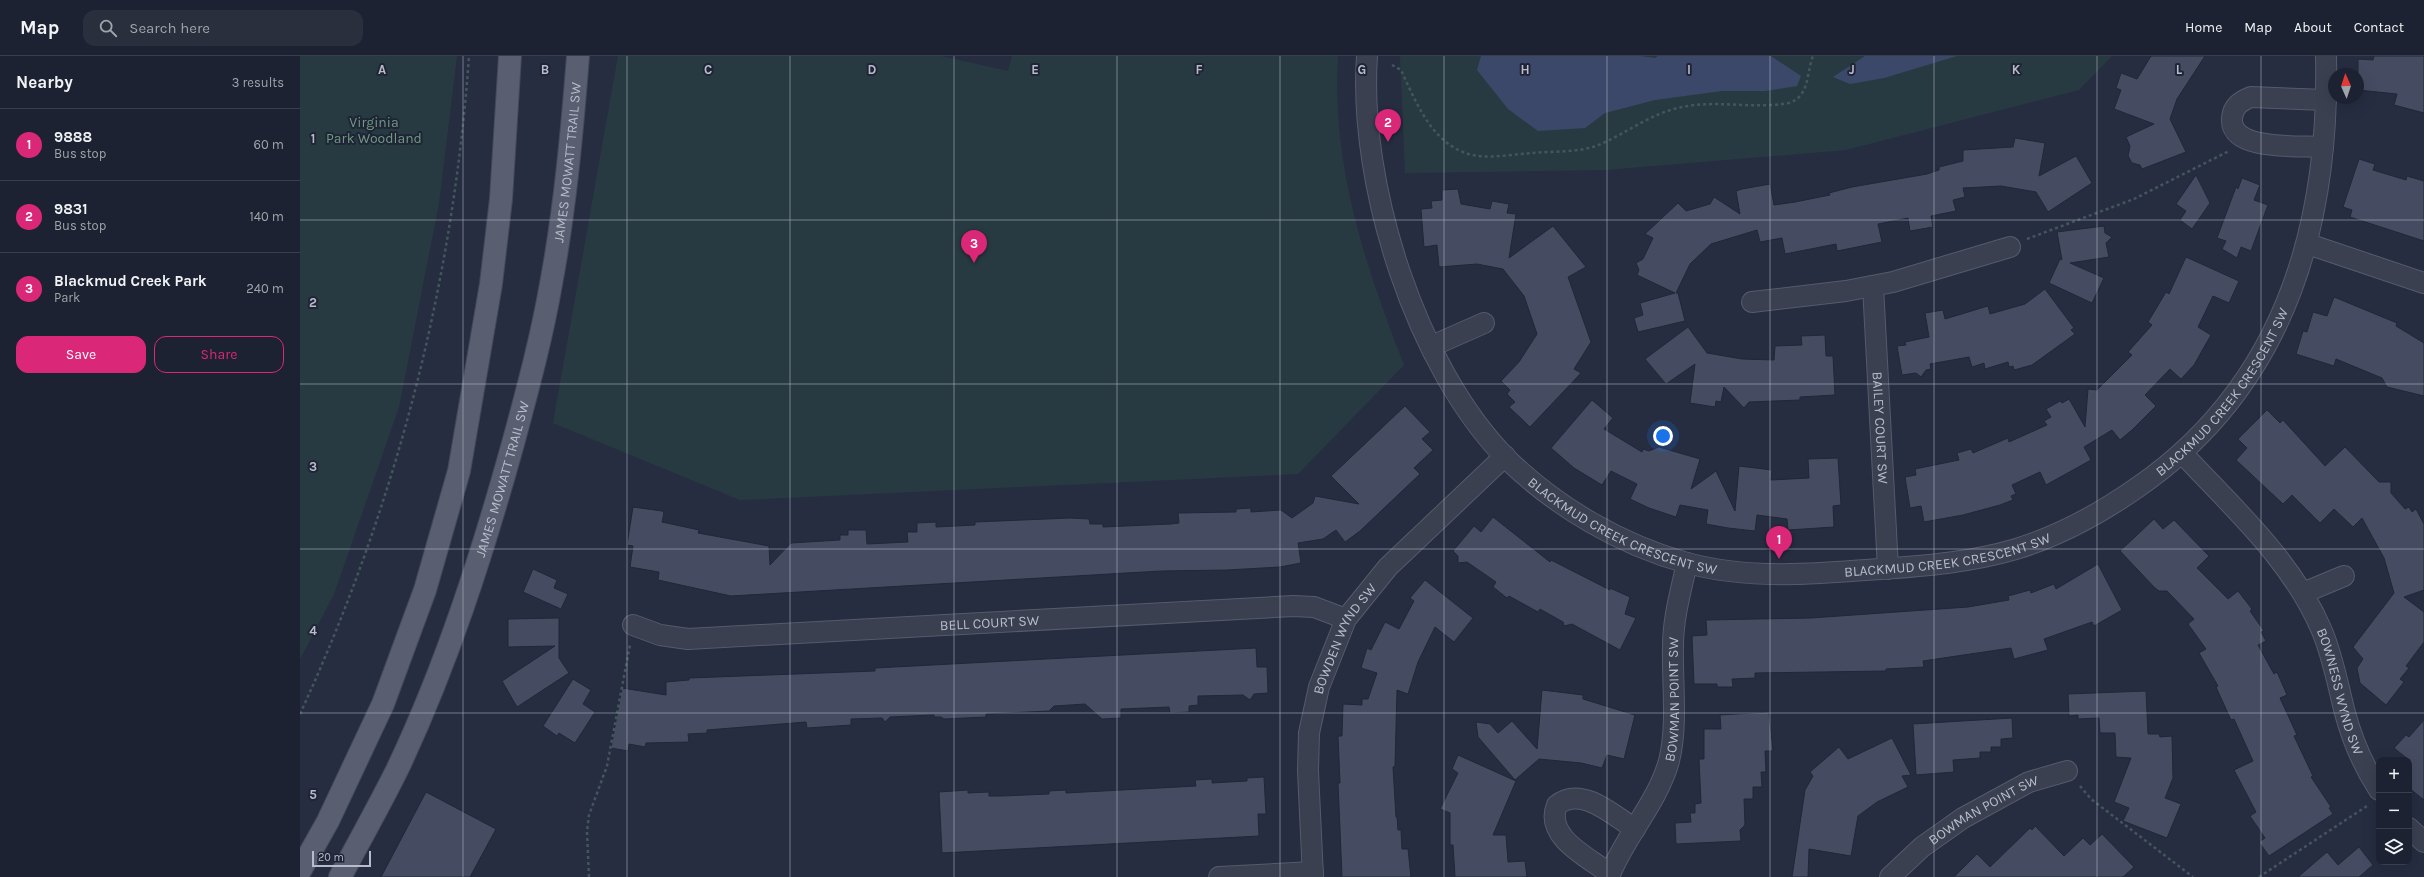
<!DOCTYPE html>
<html lang="en">
<head>
<meta charset="utf-8">
<style>
  :root { --surface:#1c2231; --page:#292f3d; --text:#f1f3f6; --muted:#a0a4ab; --line:#3a3f4d; --accent:#db2777 }
  body { margin:0; font-family:Karla,sans-serif; background:var(--page); color:var(--text) }
  .controls { position:absolute; right:12px; bottom:12px; display:grid; overflow:hidden; border-radius:8px; box-shadow:0 4px 16px #0002 }
  .controls button { width:36px; height:36px; display:grid; place-items:center; padding:0; border:0; border-bottom:1px solid var(--line); background:var(--surface); color:var(--text); font:20px sans-serif }
  .compass { position:absolute; left:2028px; top:12px; width:36px; height:36px; border-radius:50%; background:var(--surface); box-shadow:0 4px 16px #0002; rotate:357deg }
  .scale { position:absolute; left:12px; bottom:10px; width:59px; box-sizing:border-box; padding-left:4px; border:2px solid #b7bbcb; border-top:0; font-size:11px; line-height:14px; white-space:nowrap; color:#b7bbcb; -webkit-text-stroke:3px #1f2536; paint-order:stroke }
  .you { position:absolute; left:1363px; top:380px; width:14px; height:14px; margin:-10px; border:3px solid #fff; border-radius:50%; background:#1a73e8; box-shadow:0 0 0 6px #1a73e833 }
  .badge { display:grid; place-items:center; width:26px; height:26px; border-radius:50%; background:var(--accent); color:#fff; font-size:13px; font-weight:700 }
  .pin { position:absolute; translate:-50% -33px; filter:drop-shadow(0 1px 2px #0008) }
  .pin::after { content:''; position:absolute; top:21px; width:14px; height:12px; background:inherit; clip-path:polygon(0 0,100% 0,50% 100%) }
  .list { margin:0; padding:0; list-style:none }
  h2 { display:flex; justify-content:space-between; align-items:center; height:52px; margin:0; padding:0 16px; font-size:17px }
  h2 small { font-size:13px; font-weight:400; color:var(--muted) }
  .list li { display:grid; grid-template-columns:26px 1fr auto; gap:12px; align-items:center; box-sizing:border-box; height:72px; padding:0 16px; border-top:1px solid var(--line) }
  .list b { display:block; font-size:15px; white-space:nowrap }
  .list p { margin:0; font-size:13px; white-space:nowrap; color:var(--muted) }
  .list em { font-size:13px; font-style:normal; color:var(--muted) }
  .actions { display:flex; gap:8px; padding:12px 16px }
  .actions a { flex:1; padding:9px 0; border:1px solid var(--accent); border-radius:12px; text-align:center; font-size:14px; color:var(--accent) }
  .actions .main { background:var(--accent); color:#fff }
  .icon { flex:none; width:22px; height:22px; fill:none; stroke:currentColor; stroke-width:2; stroke-linecap:round; stroke-linejoin:round }
  .map { position:relative; flex:none; width:2124px; height:821px; overflow:hidden }
  header { display:flex; align-items:center; gap:24px; box-sizing:border-box; height:56px; padding:0 20px; background:var(--surface); border-bottom:1px solid var(--line) }
  header strong { font-size:19px }
  nav { display:flex; gap:22px; margin-inline-start:auto; font-size:14px }
  .search { width:280px; height:36px; background:var(--page); display:flex; align-items:center; gap:10px; box-sizing:border-box; padding:0 14px; border-radius:12px; color:var(--muted); font-size:15px }
  main { display:flex }
  aside { flex:1; background:var(--surface) }
  .map>svg:first-child { display:block }
  .green { fill:#283a41 }
  .water { fill:#3c4869 }
  .building { fill:#454c62; stroke:#212738 }
  .lines { fill:none; stroke-linecap:round; stroke-linejoin:round }
  .minor-casing { stroke:#555b6b; stroke-width:22 }
  .major-casing { stroke:#44495a; stroke-width:24 }
  .path { stroke:#43565b; stroke-width:2.5; stroke-dasharray:3 3; stroke-linecap:butt }
  .minor { stroke:#3a4050; stroke-width:20 }
  .major { stroke:#595f70; stroke-width:22 }
  .grid { fill:none; stroke:#b7bbcb; stroke-width:1; stroke-opacity:0.55 }
  .labels { text-anchor:middle; stroke-width:4; stroke-linejoin:round; paint-order:stroke }
  .park-label { font-size:14px; fill:#6f9b80; stroke:#1f2536 }
  .street-label { font-size:14px; fill:#b7bbcb; stroke:#1f2536 }
  .grid-label { font-size:13px; text-anchor:middle; font-weight:bold; fill:#b7bbcb; stroke:#1f2536; stroke-width:4; stroke-linejoin:round; paint-order:stroke }
</style>
</head>
<body>
<header>
<strong>Map</strong>
<div class="search"><svg class="icon" aria-label="search" viewBox="0 0 24 24"><circle cx="10" cy="10" r="6"/><path d="M15 15l6 6"/></svg>Search here</div>
<nav><a>Home</a><a>Map</a><a>About</a><a>Contact</a></nav>
</header>
<main>
<aside>
<h2>Nearby<small>3 results</small></h2>
<ul class="list">
<li><span class="badge">1</span><div><b>9888</b><p>Bus stop</p></div><em>60 m</em></li>
<li><span class="badge">2</span><div><b>9831</b><p>Bus stop</p></div><em>140 m</em></li>
<li><span class="badge">3</span><div><b>Blackmud Creek Park</b><p>Park</p></div><em>240 m</em></li>
</ul>
<div class="actions"><a class="main">Save</a><a>Share</a></div>
</aside>
<div class="map">
<svg width="2124" height="821" viewBox="0 0 2124 821">
  <rect width="100%" height="100%" fill="#262d41"/>
  <!-- green -->
  <g class="green">
    <path d="M 0,0 L 157,0 L 139,147 L 99,351 L 34,538 L 0,603 Z"/>
    <path d="M 318,0 L 641,0 L 708,15 L 712,0 L 1038,0 C 1031,108 1065,210 1104,309 L 998,418 L 440,444 L 253,367 Z"/>
    <path d="M 1100,0 L 1812,0 L 1779,34 L 1546,94 L 1305,114 L 1105,117 Z"/>
  </g>
  <!-- water -->
  <g class="water">
    <path d="M 1181,0 L 1340,0 L 1355,2 L 1358,0 L 1471,0 L 1501,20 L 1497,30 L 1465,35 L 1422,35 L 1355,44 L 1305,57 L 1285,72 L 1238,75 L 1208,53 L 1177,14 Z"/>
    <path d="M 1565,0 L 1657,0 L 1584,22 L 1550,28 L 1533,21 Z"/>
  </g>
  <!-- building -->
  <g class="building">
    <path d="M 1851,0 L 1905,0 L 1877,43 L 1870,63 L 1886,96 L 1842,113 L 1840,109 L 1832,107 L 1828,100 L 1830,90 L 1826,81 L 1854,68 L 1814,53 L 1821,34 L 1816,32 L 1821,17 L 1837,23 Z"/>
    <path d="M 2074,0 L 2124,0 L 2124,57 L 2094,49 L 2097,38 L 2058,34 L 2058,3 L 2073,4 Z"/>
    <path d="M 1715,82 L 1745,87 L 1739,120 L 1776,100 L 1792,127 L 1748,156 L 1736,136 L 1701,130 L 1663,132 L 1665,141 L 1653,144 L 1656,155 L 1631,160 L 1633,171 L 1610,175 L 1608,162 L 1578,168 L 1582,186 L 1537,195 L 1536,188 L 1485,198 L 1482,182 L 1460,186 L 1457,174 L 1411,188 L 1390,208 L 1376,237 L 1378,237 L 1385,265 L 1338,276 L 1334,262 L 1343,259 L 1340,247 L 1375,237 L 1337,219 L 1339,214 L 1336,207 L 1343,203 L 1353,182 L 1345,178 L 1378,147 L 1386,155 L 1410,148 L 1414,141 L 1440,158 L 1436,135 L 1442,133 L 1470,128 L 1474,149 L 1495,146 L 1530,139 L 1529,137 L 1552,131 L 1627,118 L 1639,114 L 1639,111 L 1663,105 L 1663,94 L 1713,91 Z"/>
    <path d="M 2059,103 L 2075,108 L 2073,114 L 2106,124 L 2107,120 L 2124,125 L 2124,185 L 2050,161 L 2052,154 L 2043,151 Z"/>
    <path d="M 1896,119 L 1910,147 L 1892,173 L 1880,164 L 1886,155 L 1876,148 Z"/>
    <path d="M 1942,122 L 1960,129 L 1954,144 L 1968,149 L 1951,195 L 1941,191 L 1937,202 L 1922,193 L 1926,185 L 1917,182 L 1936,131 L 1938,133 Z"/>
    <path d="M 1158,133 L 1161,148 L 1190,153 L 1192,145 L 1209,148 L 1207,157 L 1216,158 L 1209,202 L 1253,170 L 1286,211 L 1268,221 L 1291,286 L 1274,313 L 1281,317 L 1230,371 L 1209,351 L 1215,346 L 1207,338 L 1210,334 L 1201,325 L 1219,306 L 1237,278 L 1224,240 L 1203,213 L 1177,208 L 1139,211 L 1137,189 L 1124,191 L 1121,153 L 1132,152 L 1131,145 L 1142,144 L 1142,134 Z"/>
    <path d="M 1804,170 L 1805,177 L 1812,181 L 1806,187 L 1809,201 L 1770,207 L 1804,222 L 1792,247 L 1749,227 L 1760,203 L 1762,204 L 1757,176 Z"/>
    <path d="M 1886,201 L 1939,225 L 1929,247 L 1913,240 L 1898,271 L 1911,279 L 1894,309 L 1881,323 L 1870,313 L 1845,339 L 1856,350 L 1832,374 L 1820,384 L 1812,374 L 1784,391 L 1791,404 L 1746,429 L 1740,416 L 1712,429 L 1716,438 L 1711,440 L 1713,444 L 1700,449 L 1663,459 L 1624,466 L 1621,450 L 1610,452 L 1605,421 L 1616,419 L 1615,413 L 1659,404 L 1657,397 L 1671,393 L 1673,397 L 1708,382 L 1709,386 L 1747,369 L 1744,365 L 1751,361 L 1746,353 L 1760,345 L 1762,347 L 1769,343 L 1785,371 L 1788,333 L 1797,334 L 1832,299 L 1828,296 L 1852,269 L 1848,266 L 1866,236 L 1869,238 Z"/>
    <path d="M 1745,233 L 1774,272 L 1771,274 L 1775,278 L 1732,309 L 1714,314 L 1713,310 L 1709,311 L 1708,306 L 1685,313 L 1684,307 L 1672,311 L 1669,301 L 1630,308 L 1631,313 L 1626,314 L 1621,321 L 1616,317 L 1602,319 L 1597,290 L 1606,289 L 1605,286 L 1629,281 L 1625,257 L 1643,254 L 1645,263 L 1688,250 L 1690,258 L 1725,248 Z"/>
    <path d="M 2034,241 L 2097,267 L 2096,270 L 2124,287 L 2124,340 L 2087,331 L 2082,322 L 2036,303 L 2034,310 L 1996,298 L 2003,275 L 2007,276 L 2013,256 L 2027,260 Z"/>
    <path d="M 1388,271 L 1407,297 L 1442,303 L 1474,304 L 1475,290 L 1502,289 L 1501,280 L 1525,279 L 1526,300 L 1533,300 L 1535,339 L 1500,341 L 1500,344 L 1449,346 L 1444,352 L 1424,331 L 1421,346 L 1416,345 L 1415,351 L 1390,347 L 1395,308 L 1366,328 L 1345,303 Z"/>
    <path d="M 1292,344 L 1313,362 L 1304,373 L 1342,396 L 1343,393 L 1349,395 L 1359,391 L 1400,403 L 1391,433 L 1416,415 L 1435,455 L 1439,410 L 1472,414 L 1471,424 L 1509,422 L 1508,403 L 1538,402 L 1541,449 L 1533,450 L 1534,471 L 1488,474 L 1487,463 L 1457,459 L 1455,475 L 1428,472 L 1406,468 L 1408,454 L 1380,449 L 1376,461 L 1349,452 L 1330,443 L 1337,428 L 1311,415 L 1302,429 L 1274,412 L 1251,392 Z"/>
    <path d="M 1105,350 L 1130,376 L 1122,383 L 1133,394 L 1114,412 L 1120,418 L 1060,475 L 1045,486 L 1036,474 L 1023,483 L 998,487 L 1001,507 L 980,511 L 927,514 L 861,515 L 431,540 L 358,524 L 359,516 L 330,511 L 333,490 L 327,489 L 333,451 L 362,455 L 364,457 L 362,466 L 399,474 L 398,477 L 469,490 L 470,509 L 491,487 L 540,484 L 540,479 L 548,479 L 548,474 L 566,474 L 567,488 L 608,486 L 607,476 L 617,476 L 617,467 L 636,466 L 636,471 L 675,469 L 675,466 L 770,462 L 789,463 L 790,468 L 803,468 L 803,471 L 871,468 L 879,467 L 878,457 L 936,456 L 936,453 L 951,452 L 951,456 L 981,454 L 992,462 L 1013,447 L 1015,440 L 1059,448 L 1031,420 Z"/>
    <path d="M 1967,354 L 1980,367 L 1983,364 L 2025,410 L 2045,391 L 2079,426 L 2091,426 L 2091,437 L 2105,453 L 2109,451 L 2112,456 L 2116,453 L 2124,468 L 2124,534 L 2104,541 L 2124,556 L 2124,586 L 2106,610 L 2109,612 L 2100,623 L 2104,626 L 2086,649 L 2060,627 L 2057,612 L 2063,603 L 2053,591 L 2094,537 L 2084,502 L 2062,462 L 2053,471 L 2034,453 L 2020,467 L 1992,439 L 1983,448 L 1936,404 L 1947,392 L 1938,383 Z"/>
    <path d="M 1193,461 L 1250,506 L 1251,504 L 1310,534 L 1310,532 L 1330,541 L 1325,558 L 1336,562 L 1320,594 L 1272,568 L 1264,570 L 1263,566 L 1240,553 L 1238,556 L 1209,540 L 1207,542 L 1193,531 L 1196,526 L 1167,506 L 1158,507 L 1158,500 L 1153,495 L 1174,470 L 1181,476 Z"/>
    <path d="M 1854,463 L 1863,473 L 1874,464 L 1909,500 L 1897,512 L 1928,543 L 1938,535 L 1952,553 L 1950,555 L 1964,575 L 1961,576 L 1966,585 L 1958,589 L 1974,618 L 1977,616 L 1987,639 L 1980,642 L 1997,679 L 1994,680 L 2013,720 L 2011,721 L 2031,751 L 2029,752 L 2033,758 L 1969,800 L 1959,786 L 1965,782 L 1950,760 L 1956,756 L 1934,714 L 1953,705 L 1934,663 L 1931,664 L 1916,631 L 1918,630 L 1899,597 L 1906,593 L 1888,568 L 1894,563 L 1867,535 L 1859,535 L 1854,531 L 1820,495 Z"/>
    <path d="M 1798,508 L 1822,554 L 1794,570 L 1792,566 L 1744,583 L 1748,594 L 1714,603 L 1711,592 L 1623,605 L 1624,611 L 1586,613 L 1586,615 L 1455,617 L 1455,622 L 1432,623 L 1433,631 L 1417,631 L 1417,628 L 1394,628 L 1392,580 L 1407,579 L 1406,564 L 1511,562 L 1668,551 L 1709,544 L 1708,540 L 1730,534 L 1731,537 L 1754,528 L 1756,533 Z"/>
    <path d="M 233,513 L 257,524 L 254,532 L 268,538 L 261,553 L 223,536 Z"/>
    <path d="M 1125,524 L 1173,562 L 1154,586 L 1135,571 L 1118,606 L 1108,638 L 1097,634 L 1095,710 L 1093,711 L 1096,761 L 1097,761 L 1098,774 L 1101,774 L 1102,793 L 1108,793 L 1111,821 L 1042,821 L 1038,727 L 1040,727 L 1038,680 L 1042,680 L 1043,648 L 1062,649 L 1062,643 L 1068,643 L 1077,617 L 1061,612 L 1067,592 L 1071,594 L 1085,566 L 1099,573 L 1114,545 L 1110,542 Z"/>
    <path d="M 259,562 L 259,602 L 269,617 L 217,651 L 202,625 L 255,590 L 208,591 L 208,563 Z"/>
    <path d="M 956,592 L 957,611 L 967,611 L 968,637 L 954,638 L 950,644 L 943,639 L 898,640 L 898,649 L 889,650 L 889,656 L 870,657 L 869,651 L 821,653 L 821,662 L 802,663 L 785,648 L 754,650 L 749,655 L 686,658 L 686,661 L 644,663 L 641,661 L 634,661 L 634,659 L 590,661 L 585,666 L 582,662 L 551,663 L 551,669 L 507,672 L 506,666 L 407,674 L 407,677 L 388,678 L 389,686 L 346,687 L 345,691 L 329,688 L 328,695 L 311,692 L 322,632 L 366,639 L 366,626 L 389,624 L 389,622 L 575,615 L 575,612 Z"/>
    <path d="M 273,623 L 291,634 L 283,648 L 295,656 L 275,687 L 259,677 L 257,680 L 243,670 Z"/>
    <path d="M 1242,634 L 1283,639 L 1283,643 L 1335,659 L 1324,703 L 1307,699 L 1302,712 L 1281,707 L 1239,703 L 1215,724 L 1178,681 L 1176,666 L 1190,668 L 1198,677 L 1212,665 L 1237,693 Z"/>
    <path d="M 1846,635 L 1848,678 L 1859,678 L 1860,681 L 1872,680 L 1873,722 L 1865,742 L 1881,748 L 1867,782 L 1823,765 L 1829,752 L 1814,746 L 1831,702 L 1816,701 L 1815,677 L 1800,677 L 1799,662 L 1778,663 L 1778,659 L 1769,660 L 1768,638 Z"/>
    <path d="M 1469,656 L 1473,695 L 1465,695 L 1466,716 L 1461,716 L 1462,731 L 1453,731 L 1453,743 L 1444,743 L 1445,769 L 1440,774 L 1441,785 L 1376,788 L 1375,767 L 1391,766 L 1390,757 L 1395,757 L 1395,748 L 1401,747 L 1399,703 L 1404,703 L 1404,673 L 1421,673 L 1420,659 Z"/>
    <path d="M 1712,662 L 1713,682 L 1701,683 L 1701,691 L 1691,691 L 1691,696 L 1680,696 L 1680,702 L 1653,704 L 1654,716 L 1616,719 L 1613,668 Z"/>
    <path d="M 2124,664 L 2124,744 L 2109,732 L 2109,704 L 2094,692 L 2106,679 L 2109,681 Z"/>
    <path d="M 1592,682 L 1611,719 L 1602,720 L 1608,731 L 1577,746 L 1558,760 L 1551,800 L 1509,793 L 1508,821 L 1492,821 L 1505,734 L 1513,720 L 1510,716 L 1539,691 L 1548,703 Z"/>
    <path d="M 1158,699 L 1216,725 L 1193,779 L 1206,779 L 1208,806 L 1225,805 L 1227,821 L 1155,821 L 1153,789 L 1150,789 L 1150,757 L 1140,753 L 1158,717 L 1152,713 Z"/>
    <path d="M 964,721 L 966,758 L 958,758 L 959,780 L 642,797 L 639,736 L 668,734 L 668,737 L 689,736 L 689,740 L 702,740 L 749,738 L 749,735 L 766,734 L 766,737 L 896,730 L 895,724 L 912,723 L 912,727 L 947,725 L 947,722 Z"/>
    <path d="M 126,736 L 196,773 L 170,821 L 81,821 Z"/>
    <path d="M 1735,770 L 1764,800 L 1783,782 L 1790,789 L 1802,778 L 1834,811 L 1823,821 L 1654,821 L 1677,798 L 1690,811 L 1730,772 L 1732,774 Z"/>
    <path d="M 2059,791 L 2073,809 L 2059,821 L 1998,821 L 2027,796 L 2038,809 Z"/>
  </g>
  <g class="lines">
    <!-- minor casing -->
    <g class="minor-casing">
      <g id="minor">
        <path id="s1" d="M 1067,0 C 1058,128 1116,311 1207,403 C 1256,451 1321,489 1387,507 C 1451,524 1516,518 1580,513 C 1626,510 1672,506 1716,493 C 1759,480 1801,457 1838,431 C 1984,330 2030,171 2026,0"/>
        <path d="M 2023,91 C 2001,89 1929,96 1932,62 C 1933,50 1941,45 1951,41 L 2026,44"/>
        <path d="M 2008,188 L 2124,227"/>
        <path id="s2" d="M 1573,230 L 1588,513"/>
        <path d="M 1452,246 L 1546,235 L 1593,226 L 1710,191"/>
        <path d="M 1132,290 L 1184,267"/>
        <path id="s3" d="M 1882,397 C 1934,453 1992,504 2022,575 C 2033,601 2038,630 2045,657 C 2052,683 2064,711 2079,734"/>
        <path d="M 2003,537 L 2044,520"/>
        <path id="s4" d="M 333,569 L 360,579 L 388,583 L 993,550 L 1014,551 L 1046,563"/>
        <path d="M 2109,772 L 2124,786"/>
        <path d="M 1310,818 C 1288,801 1244,781 1257,749 C 1282,729 1314,760 1335,773"/>
        <path d="M 919,821 L 1013,816"/>
        <path id="s5" d="M 1013,821 L 1008,715 L 1009,677 L 1019,631 L 1046,563 L 1088,511 L 1205,400"/>
        <path id="s6" d="M 1309,821 C 1324,781 1357,748 1369,705 C 1378,668 1372,628 1373,590 C 1373,562 1381,534 1387,507"/>
        <path id="s7" d="M 1590,821 L 1622,791 L 1663,762 L 1729,726 L 1767,715"/>
      </g>
    </g>
    <!-- major casing -->
    <g class="major-casing">
      <g id="major">
        <path d="M 0,815 L 28,765 L 83,648 L 125,534 L 159,415 L 191,228 L 201,143 L 210,0"/>
        <path id="s8" d="M 40,821 C 59,786 79,750 97,714 C 147,609 183,496 214,384 C 228,332 242,280 251,228 C 265,153 272,76 278,0"/>
      </g>
    </g>
    <!-- path -->
    <g class="path">
      <path d="M 1092,9 L 1101,14 C 1117,48 1134,94 1178,100 C 1196,102 1215,98 1232,97 C 1255,95 1280,97 1301,88 C 1326,77 1348,60 1374,53 C 1412,42 1451,54 1489,47 C 1510,40 1506,18 1513,0"/>
      <path d="M 1727,183 L 1834,143 L 1929,95"/>
      <path d="M 0,658 C 96,449 153,229 169,0"/>
      <path d="M 1780,730 L 1791,743 L 1893,821"/>
      <path d="M 289,821 L 287,776 L 289,759 L 307,710 L 330,589"/>
      <path d="M 1959,821 L 2067,750"/>
    </g>
    <!-- minor -->
    <use href="#minor" class="minor"/>
    <!-- major -->
    <use href="#major" class="major"/>
  </g>
  <!-- grid -->
  <path class="grid" d="M 163,0 L 163,821M 327,0 L 327,821M 490,0 L 490,821M 654,0 L 654,821M 817,0 L 817,821M 980,0 L 980,821M 1144,0 L 1144,821M 1307,0 L 1307,821M 1470,0 L 1470,821M 1634,0 L 1634,821M 1797,0 L 1797,821M 1961,0 L 1961,821M 0,164 L 2124,164M 0,328 L 2124,328M 0,493 L 2124,493M 0,657 L 2124,657"/>
  <g class="labels">
    <!-- park labels -->
    <g class="park-label">
      <text x="74" y="71">Virginia<tspan x="74" dy="16">Park Woodland</tspan></text>
    </g>
    <!-- street labels -->
    <g class="street-label">
      <text dy="5" stroke="none"><textPath href="#s8" startOffset="755">JAMES MOWATT TRAIL SW</textPath></text>
      <text dy="5" stroke="none"><textPath href="#s1" startOffset="1245">BLACKMUD CREEK CRESCENT SW</textPath></text>
      <text dy="5" stroke="none"><textPath href="#s2" startOffset="142">BAILEY COURT SW</textPath></text>
      <text dy="5" stroke="none"><textPath href="#s8" startOffset="431">JAMES MOWATT TRAIL SW</textPath></text>
      <text dy="5" stroke="none"><textPath href="#s1" startOffset="573">BLACKMUD CREEK CRESCENT SW</textPath></text>
      <text dy="5" stroke="none"><textPath href="#s1" startOffset="910">BLACKMUD CREEK CRESCENT SW</textPath></text>
      <text dy="5" stroke="none"><textPath href="#s4" startOffset="359">BELL COURT SW</textPath></text>
      <text dy="5" stroke="none"><textPath href="#s5" startOffset="246">BOWDEN WYND SW</textPath></text>
      <text dy="5" stroke="none"><textPath href="#s3" startOffset="291">BOWNESS WYND SW</textPath></text>
      <text dy="5" stroke="none"><textPath href="#s6" startOffset="193">BOWMAN POINT SW</textPath></text>
      <text dy="5" stroke="none"><textPath href="#s7" startOffset="116">BOWMAN POINT SW</textPath></text>
    </g>
  </g>
  <g class="grid-label">
    <text x="82" y="18">A</text>
    <text x="245" y="18">B</text>
    <text x="408" y="18">C</text>
    <text x="572" y="18">D</text>
    <text x="735" y="18">E</text>
    <text x="899" y="18">F</text>
    <text x="1062" y="18">G</text>
    <text x="1225" y="18">H</text>
    <text x="1389" y="18">I</text>
    <text x="1552" y="18">J</text>
    <text x="1716" y="18">K</text>
    <text x="1879" y="18">L</text>
    <text x="13" y="87">1</text>
    <text x="13" y="251">2</text>
    <text x="13" y="415">3</text>
    <text x="13" y="579">4</text>
    <text x="13" y="743">5</text>
  </g>
</svg>
<div class="controls">
<button>+</button>
<button>−</button>
<button><svg class="icon" aria-label="layers" viewBox="0 0 24 24"><path d="M12 4l9 5-9 5-9-5zM3 14l9 5 9-5"/></svg></button>
</div>
<svg class="compass" viewBox="-18 -18 36 36"><path d="M0-13l5 13h-10z" fill="#e53935"/><path d="M0 13l5-13h-10z" fill="#a0a4ab"/></svg>
<div class="scale">20 m</div>
<div class="you"></div>
<div class="pin badge" style="left:1479px;top:503px">1</div>
<div class="pin badge" style="left:1088px;top:86px">2</div>
<div class="pin badge" style="left:674px;top:207px">3</div>
</div>
</main>
</body>
</html>
